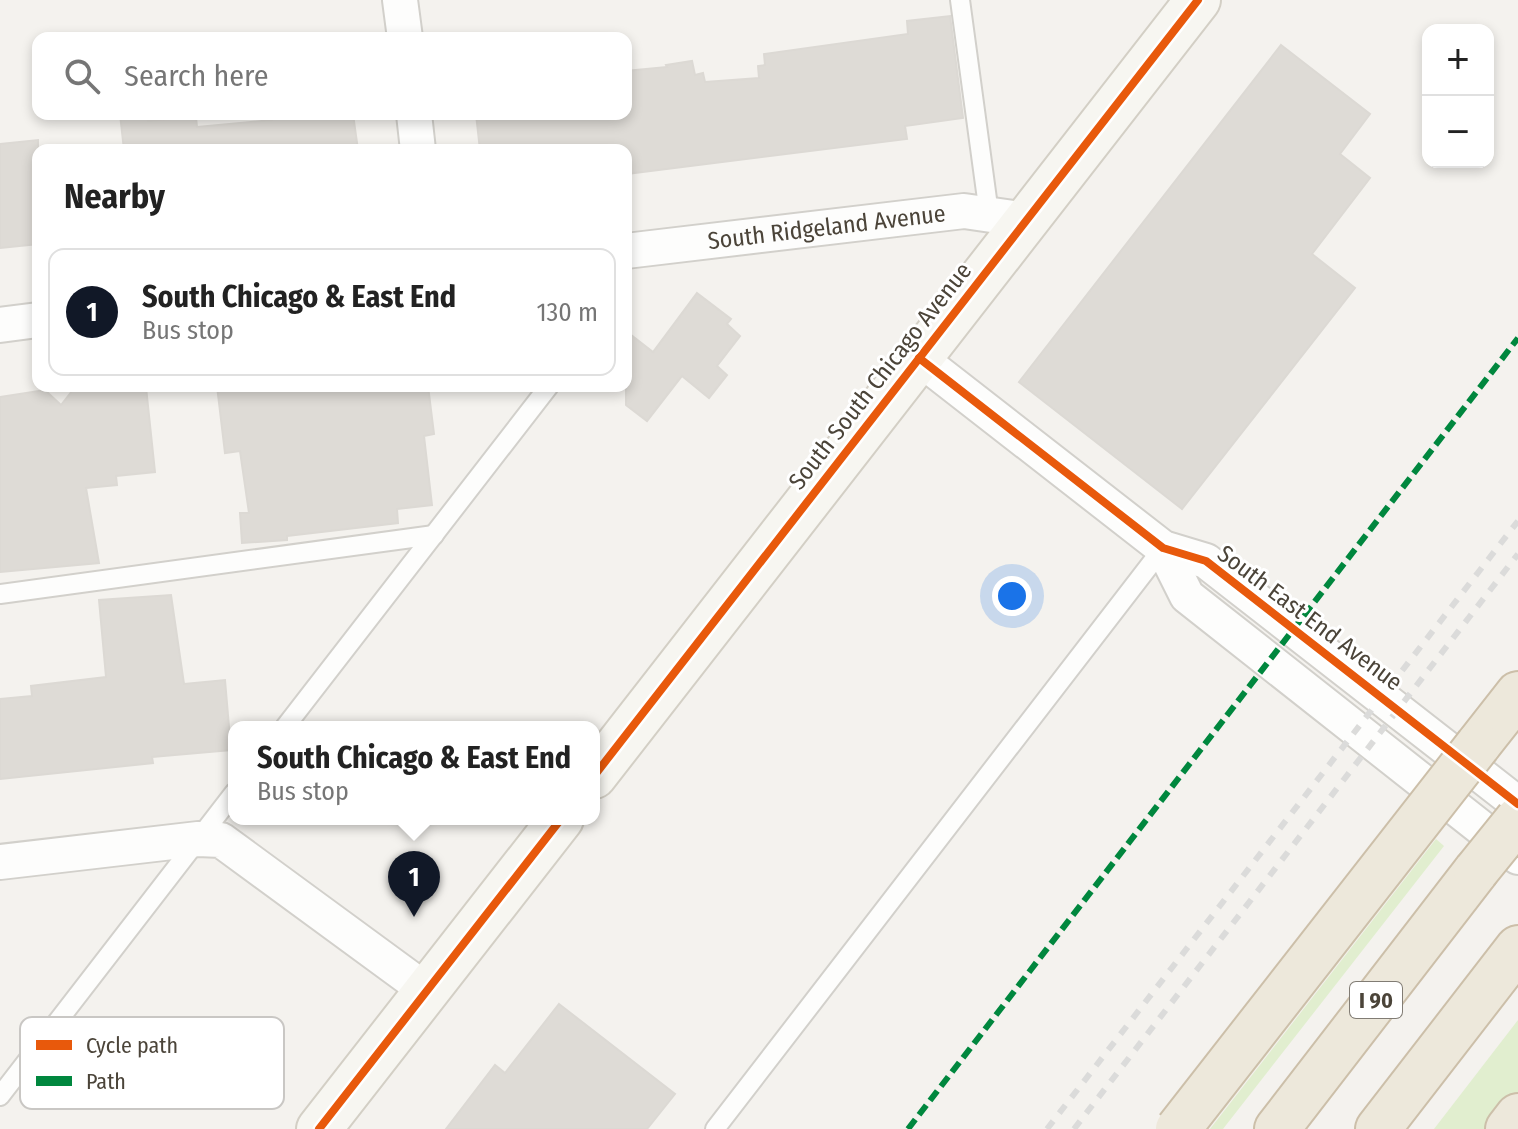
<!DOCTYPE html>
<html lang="en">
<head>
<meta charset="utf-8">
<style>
  :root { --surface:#fff; --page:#f2f2f2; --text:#222; --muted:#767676; --line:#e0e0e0; --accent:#111827 }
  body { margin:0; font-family:"Fira Sans Condensed",sans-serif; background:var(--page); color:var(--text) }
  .controls { position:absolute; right:24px; top:24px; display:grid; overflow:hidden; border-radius:16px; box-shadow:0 4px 12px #0003 }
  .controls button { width:72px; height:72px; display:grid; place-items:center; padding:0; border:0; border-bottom:2px solid var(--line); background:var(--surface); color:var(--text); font:40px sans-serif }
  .you { position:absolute; left:1012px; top:596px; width:28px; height:28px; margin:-20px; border:6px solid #fff; border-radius:50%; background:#1a73e8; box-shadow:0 0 0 12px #1a73e833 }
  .badge { display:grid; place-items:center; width:52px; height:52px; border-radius:50%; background:var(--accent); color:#fff; font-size:26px; font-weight:700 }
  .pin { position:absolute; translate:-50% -66px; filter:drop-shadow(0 2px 4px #0008) }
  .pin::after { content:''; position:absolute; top:42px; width:28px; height:24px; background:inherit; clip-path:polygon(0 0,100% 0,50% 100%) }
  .popup { position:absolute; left:228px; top:721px; width:372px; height:104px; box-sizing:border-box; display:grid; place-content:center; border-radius:16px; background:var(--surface); filter:drop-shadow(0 2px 6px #0005); font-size:26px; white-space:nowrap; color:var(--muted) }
  .popup b { font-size:30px; color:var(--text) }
  .popup::after { content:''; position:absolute; left:50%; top:100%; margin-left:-16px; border:16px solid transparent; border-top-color:var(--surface) }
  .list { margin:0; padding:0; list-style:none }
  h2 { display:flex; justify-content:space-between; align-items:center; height:104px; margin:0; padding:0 32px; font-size:34px }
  h2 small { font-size:26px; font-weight:400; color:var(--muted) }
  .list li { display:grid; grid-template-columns:52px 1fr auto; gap:24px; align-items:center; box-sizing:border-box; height:128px; margin:0 16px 16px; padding:0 16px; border:2px solid var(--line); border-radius:16px }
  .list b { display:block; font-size:30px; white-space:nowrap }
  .list p { margin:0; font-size:26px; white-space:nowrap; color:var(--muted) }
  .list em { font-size:26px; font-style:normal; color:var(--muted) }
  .icon { flex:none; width:44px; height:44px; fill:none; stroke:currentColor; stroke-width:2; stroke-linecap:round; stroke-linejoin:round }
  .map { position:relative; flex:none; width:1518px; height:1129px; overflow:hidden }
  .search { position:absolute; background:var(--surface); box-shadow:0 4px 12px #0003; left:32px; top:32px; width:600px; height:88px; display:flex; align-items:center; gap:20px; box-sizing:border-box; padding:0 28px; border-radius:16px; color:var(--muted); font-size:30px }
  .panel { position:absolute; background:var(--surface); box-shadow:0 4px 12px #0003; left:32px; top:144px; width:600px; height:248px; border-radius:16px }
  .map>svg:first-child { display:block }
  .green { fill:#e1eecf }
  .building { fill:#dedbd6; stroke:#dcd9d4; stroke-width:2 }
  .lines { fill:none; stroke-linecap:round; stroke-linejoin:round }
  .lane-casing { stroke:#d2d0cb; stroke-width:22 }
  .street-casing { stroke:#d2d0cb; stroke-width:38 }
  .secondary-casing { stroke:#d3cfc5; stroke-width:48 }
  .highway-casing { stroke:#ccbfa9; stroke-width:48 }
  .lane { stroke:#fdfdfc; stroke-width:18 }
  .street { stroke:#fdfdfc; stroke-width:34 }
  .secondary { stroke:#f7f6f1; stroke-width:44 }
  .highway { stroke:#ede8db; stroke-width:44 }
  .rail { stroke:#dbdbda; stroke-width:6; stroke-dasharray:10 10; stroke-linecap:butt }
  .highway-bridge-casing { stroke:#ccbfa9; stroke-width:48; stroke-linecap:butt }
  .highway-bridge { stroke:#ede8db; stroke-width:44 }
  .quiet { stroke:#00873e; stroke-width:6; stroke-dasharray:12 6; stroke-linecap:butt }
  .cycleway-casing { stroke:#fff; stroke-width:13 }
  .cycleway { stroke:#e8590c; stroke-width:8 }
  .labels { text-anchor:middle; stroke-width:6; stroke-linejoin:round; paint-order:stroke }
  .shield { fill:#fff; stroke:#817c74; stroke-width:2 }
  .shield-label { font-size:22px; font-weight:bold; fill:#4b4439 }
  .street-label { font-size:24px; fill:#4b4439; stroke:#fff }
  .key { fill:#fff; stroke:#c9c7c4; stroke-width:2 }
  .key-label { font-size:22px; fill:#4b4439 }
</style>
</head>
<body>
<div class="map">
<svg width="1518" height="1129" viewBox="0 0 1518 1129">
  <rect width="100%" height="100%" fill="#f4f2ee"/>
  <!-- green -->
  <g class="green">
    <path d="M 1436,839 L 1444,846 L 1223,1129 L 1210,1129 Z"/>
    <path d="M 1518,1020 L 1518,1129 L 1434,1129 Z"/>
  </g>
  <!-- building -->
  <g class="building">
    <path d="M 950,16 L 963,118 L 905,126 L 907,139 L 626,174 L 626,150 L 480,150 L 476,114 L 626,114 L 626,71 L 667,67 L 666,65 L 692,61 L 695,75 L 703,73 L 705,82 L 759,78 L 758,66 L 765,65 L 764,54 L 908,34 L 907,21 Z"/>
    <path d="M 1281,45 L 1370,114 L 1340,154 L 1370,178 L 1312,254 L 1355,288 L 1182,509 L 1019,382 Z"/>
    <path d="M 120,114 L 147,114 L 148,121 L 196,117 L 197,127 L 272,120 L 272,114 L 353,114 L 358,150 L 124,150 Z"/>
    <path d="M 38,140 L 38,244 L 0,248 L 0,144 Z"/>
    <path d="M 697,293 L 731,319 L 727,324 L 740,336 L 717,366 L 727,375 L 709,398 L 682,376 L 647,421 L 626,405 L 626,331 L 653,352 Z"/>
    <path d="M 76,386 L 100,386 L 106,391 L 146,387 L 155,472 L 116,476 L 117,485 L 86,488 L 99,563 L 0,572 L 0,397 L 45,390 L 61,405 Z"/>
    <path d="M 217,386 L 428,386 L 434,434 L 424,436 L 432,505 L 397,509 L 398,523 L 287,536 L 287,540 L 242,543 L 240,513 L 249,513 L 240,451 L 225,453 Z"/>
    <path d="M 171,595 L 184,684 L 225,680 L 231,750 L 152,757 L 153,763 L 0,779 L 0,699 L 32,696 L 31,686 L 106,677 L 99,600 Z"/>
    <path d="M 559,1004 L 675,1094 L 647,1129 L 446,1129 L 495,1065 L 505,1073 Z"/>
  </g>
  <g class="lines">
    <!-- lane casing -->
    <g class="lane-casing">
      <g id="lane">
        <path d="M 960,0 L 989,214"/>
        <path d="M 0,594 L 434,535"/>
        <path d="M 285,727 L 549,386"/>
        <path d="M 0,1096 L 234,793"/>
        <path d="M 715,1129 L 1163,548"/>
      </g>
    </g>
    <!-- street casing -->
    <g class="street-casing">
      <g id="street">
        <path d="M 400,0 L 405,38"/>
        <path d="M 414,114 L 418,150"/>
        <path id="s1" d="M 626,251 L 964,211 L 1027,220"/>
        <path d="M 0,325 L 38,320"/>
        <path d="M 919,358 L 1163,548 L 1206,561 L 1518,804"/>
        <path d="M 1163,548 L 1187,596 L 1518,857"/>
        <path d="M 0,862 L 198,839 L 221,840 L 427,991"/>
      </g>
    </g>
    <!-- secondary casing -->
    <g class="secondary-casing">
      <g id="secondary">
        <path d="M 594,776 L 1198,0"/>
        <path d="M 319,1129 L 561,819"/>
      </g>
    </g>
    <!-- highway casing -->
    <g class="highway-casing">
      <g id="highway">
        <path d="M 1478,745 L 1518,694"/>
        <path d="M 1277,1129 L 1476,871"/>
        <path d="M 1378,1129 L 1518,948"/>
        <path d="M 1508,1129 L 1518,1116"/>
      </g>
    </g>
    <!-- lane -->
    <use href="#lane" class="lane"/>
    <!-- street -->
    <use href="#street" class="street"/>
    <!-- secondary -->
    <use href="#secondary" class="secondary"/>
    <!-- highway -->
    <use href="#highway" class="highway"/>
    <!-- rail -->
    <g class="rail">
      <path d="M 1047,1129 L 1518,521"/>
      <path d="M 1074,1129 L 1518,554"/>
    </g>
    <!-- highway-bridge casing -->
    <g class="highway-bridge-casing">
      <g id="highway-bridge">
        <path d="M 1476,871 L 1518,819"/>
        <path d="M 1178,1129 L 1478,745"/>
      </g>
    </g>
    <!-- highway-bridge -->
    <use href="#highway-bridge" class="highway-bridge"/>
    <!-- quiet -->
    <path class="quiet" d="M 908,1129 L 1518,338"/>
    <!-- cycleway casing -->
    <g class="cycleway-casing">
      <g id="cycleway">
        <path d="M 919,358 L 1163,548 L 1206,561 L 1518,804"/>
        <path d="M 594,776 L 1198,0"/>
        <path d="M 319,1129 L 561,819"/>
      </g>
    </g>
    <!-- cycleway -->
    <use href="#cycleway" class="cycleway"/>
  </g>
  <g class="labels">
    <!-- shield labels -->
    <rect class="shield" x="1350" y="982" width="52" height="36" rx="6"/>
    <g class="shield-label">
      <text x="1376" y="1008">I 90</text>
    </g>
    <!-- street labels -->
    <g class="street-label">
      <text dy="8" stroke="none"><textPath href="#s1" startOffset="202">South Ridgeland Avenue</textPath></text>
      <text transform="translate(880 376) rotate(-52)" y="8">South South Chicago Avenue</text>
      <text transform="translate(1310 618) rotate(37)" y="8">South East End Avenue</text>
    </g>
  </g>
  <!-- legend -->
  <rect x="20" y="1017" width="264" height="92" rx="12" class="key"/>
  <rect x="36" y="1040" width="36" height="10" fill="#e8590c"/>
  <rect x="36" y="1076" width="36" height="10" fill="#00873e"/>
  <g class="key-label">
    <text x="86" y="1053">Cycle path</text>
    <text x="86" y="1089">Path</text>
  </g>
</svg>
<div class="controls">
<button>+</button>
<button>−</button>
</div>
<div class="you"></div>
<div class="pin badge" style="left:414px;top:917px">1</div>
<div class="popup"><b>South Chicago &amp; East End</b>Bus stop</div>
<div class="search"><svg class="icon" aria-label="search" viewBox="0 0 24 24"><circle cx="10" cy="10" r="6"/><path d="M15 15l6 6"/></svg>Search here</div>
<section class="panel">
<h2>Nearby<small></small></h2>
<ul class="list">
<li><span class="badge">1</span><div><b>South Chicago &amp; East End</b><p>Bus stop</p></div><em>130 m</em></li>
</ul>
</section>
</div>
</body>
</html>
